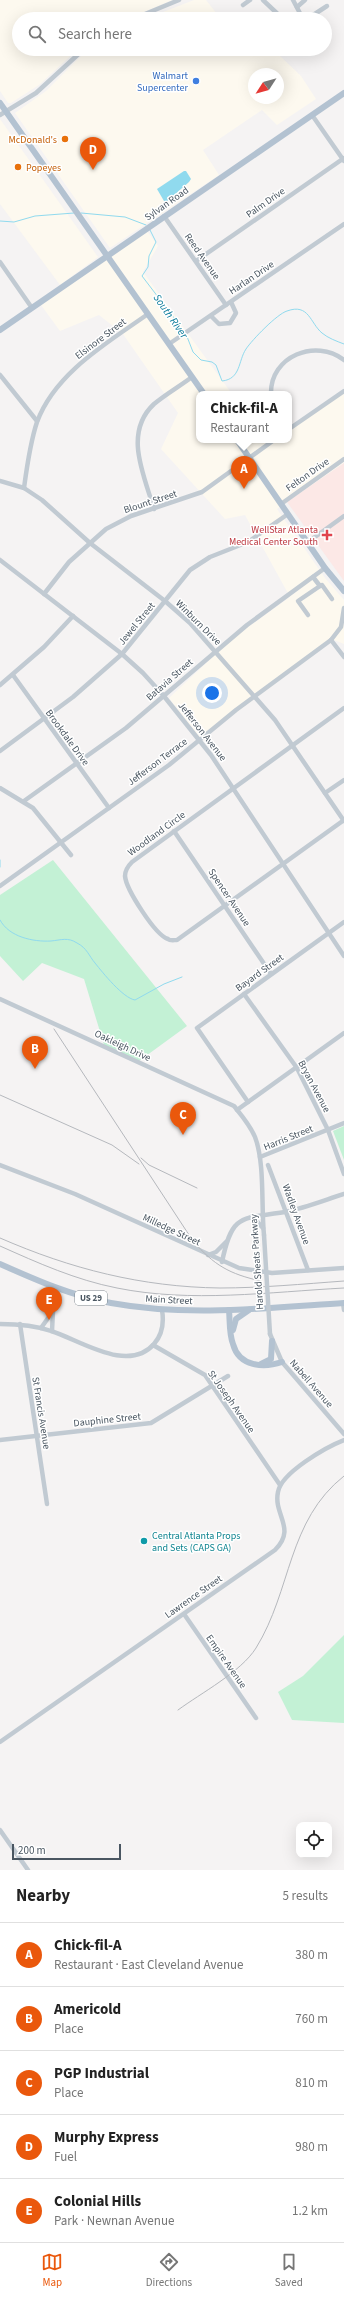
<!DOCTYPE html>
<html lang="en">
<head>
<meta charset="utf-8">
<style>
  :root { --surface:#fff; --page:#f6f6f6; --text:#222; --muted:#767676; --line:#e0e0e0; --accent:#ea580c }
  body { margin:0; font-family:"Source Sans 3",sans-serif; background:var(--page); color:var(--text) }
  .controls { position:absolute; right:12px; bottom:12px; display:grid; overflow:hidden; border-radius:8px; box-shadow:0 4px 16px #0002 }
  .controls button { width:36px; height:36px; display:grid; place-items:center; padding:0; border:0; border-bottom:1px solid var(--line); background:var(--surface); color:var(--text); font:20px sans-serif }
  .compass { position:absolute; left:248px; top:68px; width:36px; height:36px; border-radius:50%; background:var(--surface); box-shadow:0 4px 16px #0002; rotate:234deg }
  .scale { position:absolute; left:12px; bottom:10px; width:109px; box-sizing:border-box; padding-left:4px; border:2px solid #4a5661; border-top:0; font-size:11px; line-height:14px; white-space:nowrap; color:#4a5661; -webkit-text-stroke:3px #fff; paint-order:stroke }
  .you { position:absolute; left:212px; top:693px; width:14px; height:14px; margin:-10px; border:3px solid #fff; border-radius:50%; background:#1a73e8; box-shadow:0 0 0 6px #1a73e833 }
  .badge { display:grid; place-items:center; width:26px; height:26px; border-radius:50%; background:var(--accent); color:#fff; font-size:13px; font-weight:700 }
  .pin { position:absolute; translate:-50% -33px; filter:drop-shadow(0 1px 2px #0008) }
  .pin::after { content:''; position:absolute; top:21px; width:14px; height:12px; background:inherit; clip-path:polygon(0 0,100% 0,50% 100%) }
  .popup { position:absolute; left:196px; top:391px; width:96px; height:52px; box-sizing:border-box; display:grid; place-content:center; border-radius:8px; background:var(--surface); filter:drop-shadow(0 1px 3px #0005); font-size:13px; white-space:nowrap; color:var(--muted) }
  .popup b { font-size:15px; color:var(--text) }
  .popup::after { content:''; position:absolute; left:50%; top:100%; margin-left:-8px; border:8px solid transparent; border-top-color:var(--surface) }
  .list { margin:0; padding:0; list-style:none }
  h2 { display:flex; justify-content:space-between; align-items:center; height:52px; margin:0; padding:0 16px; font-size:17px }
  h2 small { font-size:13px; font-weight:400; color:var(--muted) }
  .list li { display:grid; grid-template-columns:26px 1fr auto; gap:12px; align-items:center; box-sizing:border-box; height:64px; padding:0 16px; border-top:1px solid var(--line) }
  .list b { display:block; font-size:15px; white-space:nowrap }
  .list p { margin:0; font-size:13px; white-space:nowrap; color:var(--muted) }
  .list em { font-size:13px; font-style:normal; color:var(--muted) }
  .icon { flex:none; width:22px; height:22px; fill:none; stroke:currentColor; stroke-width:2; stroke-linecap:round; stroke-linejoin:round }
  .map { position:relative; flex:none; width:344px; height:1870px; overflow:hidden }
  .search { position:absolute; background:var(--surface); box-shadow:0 4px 16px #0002; left:12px; right:12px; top:12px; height:44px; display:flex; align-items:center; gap:10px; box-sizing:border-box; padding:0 14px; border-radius:22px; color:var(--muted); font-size:15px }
  .sheet { height:372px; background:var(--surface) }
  nav { display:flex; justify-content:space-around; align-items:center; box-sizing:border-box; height:56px; border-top:1px solid var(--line); background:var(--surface); font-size:11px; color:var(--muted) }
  nav a { display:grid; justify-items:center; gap:2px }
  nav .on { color:var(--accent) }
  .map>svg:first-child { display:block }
  .commercial { fill:#fdf9ef; fill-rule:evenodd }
  .medical { fill:#fce8e6 }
  .green { fill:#c3f1d5 }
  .water { fill:#90daee }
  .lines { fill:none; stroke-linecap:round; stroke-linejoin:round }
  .stream { stroke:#90daee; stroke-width:1 }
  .minor { stroke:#c1cad2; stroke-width:4.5 }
  .major { stroke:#b3c2d1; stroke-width:6 }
  .rail { stroke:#b5b8bd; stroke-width:1 }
  .minor-bridge { stroke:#c1cad2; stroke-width:4.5 }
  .shop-dot { fill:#3f7fe0; stroke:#fff; stroke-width:1.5 }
  .food-dot { fill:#e8710a; stroke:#fff; stroke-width:1.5 }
  .health-dot { fill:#e0444e; stroke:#fff; stroke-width:1.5 }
  .culture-dot { fill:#0f9aa8; stroke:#fff; stroke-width:1.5 }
  .labels { text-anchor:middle; stroke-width:3; stroke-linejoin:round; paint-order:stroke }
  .shield { fill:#fff; stroke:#808990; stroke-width:1 }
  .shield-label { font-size:9px; font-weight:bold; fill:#4a5661 }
  .shop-label { font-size:10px; fill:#366cbe; stroke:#fff; text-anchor:end }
  .food-label { font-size:10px; fill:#c56008; stroke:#fff; text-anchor:end }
  .street-label { font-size:10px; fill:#4a5661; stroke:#fff }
  .health-label { font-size:10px; fill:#be3a42; stroke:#fff; text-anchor:end }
  .culture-label { font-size:10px; fill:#0d838f; stroke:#fff; text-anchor:start }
  .water-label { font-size:11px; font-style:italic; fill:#0c7c9b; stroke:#fff }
</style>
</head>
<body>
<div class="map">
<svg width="344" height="1870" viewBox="0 0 344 1870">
  <rect width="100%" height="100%" fill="#f5f3f3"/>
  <!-- commercial -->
  <g class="commercial">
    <path d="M 0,0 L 172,0 L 128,19 L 19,19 L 19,49 L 78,49 L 39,85 L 11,103 L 8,103 L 0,91 Z"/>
    <path d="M 194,0 L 206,0 L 221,19 L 145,19 Z"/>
    <path d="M 92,49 L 251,49 L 257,52 L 280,56 L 301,76 L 316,99 L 277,125 L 262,110 L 203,150 L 219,175 L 110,248 L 15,113 L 46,91 L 82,55 ZM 254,74 L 278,74 L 278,98 L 254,98 Z"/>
    <path d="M 0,119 L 98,257 L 60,285 L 0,204 Z"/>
    <path d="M 147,231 L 158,246 L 143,272 L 232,394 L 199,394 L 199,440 L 265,440 L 270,445 L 277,440 L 289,440 L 289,431 L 344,391 L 344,463 L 277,509 L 325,578 L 344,600 L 344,644 L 334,640 L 201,739 L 169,698 L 233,638 L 290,597 L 245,515 L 225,519 L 161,449 L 178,413 L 123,334 L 99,315 L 60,331 L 41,305 Z"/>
  </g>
  <!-- medical -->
  <path class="medical" d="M 344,463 L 344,581 L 287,502 Z"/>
  <!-- green -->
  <g class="green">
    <path d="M 53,860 L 187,1026 L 139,1061 L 105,1048 L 84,979 L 42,963 L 23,981 L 0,956 L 0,895 Z"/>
    <path d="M 344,1126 L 344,1160 L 333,1131 Z"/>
    <path d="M 344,1635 L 344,1723 L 292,1720 L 278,1692 L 303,1676 Z"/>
  </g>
  <!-- water -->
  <path class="water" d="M 184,171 L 186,171 L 191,179 L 189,182 L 166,202 L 164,201 L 157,189 Z"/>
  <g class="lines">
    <!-- stream -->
    <g class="stream">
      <path d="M 81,213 L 125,217 L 146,225"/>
      <path d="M 0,221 L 14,222 L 35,216 L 74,213"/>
      <path d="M 150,230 L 156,242 L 149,256 L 148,267 L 142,276 L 184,331"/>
      <path d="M 186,334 L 193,352 L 201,360 L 212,362 L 216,365 L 222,381 C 241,379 238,361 246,349 C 252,340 277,314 287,311 C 309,303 310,323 322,333 C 328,338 336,341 344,344"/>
      <path d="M 0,860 L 0,867"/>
      <path d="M 0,920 C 9,937 33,942 51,941 C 61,940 68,937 77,943 C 87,948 89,956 95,963 C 103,973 123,998 135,1000 L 164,984 L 182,977"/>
    </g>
    <!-- minor -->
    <g class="minor">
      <path d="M 263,0 L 283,19"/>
      <path d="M 293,0 L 303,19"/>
      <path d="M 243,5 L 250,0"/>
      <path d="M 297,7 L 305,0"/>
      <path d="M 133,19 L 179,0"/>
      <path d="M 307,19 L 327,6"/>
      <path d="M 0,115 L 36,93 L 84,49"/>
      <path d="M 312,115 L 344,161"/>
      <path d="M 164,216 L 226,305"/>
      <path d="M 196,261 L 344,158"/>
      <path d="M 0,262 L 32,308"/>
      <path d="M 211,316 L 219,324 L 230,323 L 236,313 L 231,302"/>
      <path d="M 169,344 L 344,224"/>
      <path d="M 0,375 L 37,421"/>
      <path d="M 271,394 C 270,356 316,338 344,360"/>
      <path d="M 289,429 L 344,391"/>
      <path d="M 0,481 L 24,488 L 42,500 L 90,543 L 165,601 L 190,623 L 275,720 L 344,821"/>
      <path d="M 24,488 C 27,466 30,443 37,422 C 55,373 107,343 148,314"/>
      <path d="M 281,504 L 344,459"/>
      <path d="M 154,509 C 144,475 123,433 154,404 C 166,394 180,386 192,377"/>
      <path d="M 308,542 L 344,516"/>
      <path d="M 0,560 L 122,654 L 143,673 L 163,695 L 211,755 L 344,956"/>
      <path d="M 320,586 L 322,585 L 332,599"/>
      <path d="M 44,594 L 69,562 L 106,529 L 131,516 L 202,492 L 274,440"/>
      <path d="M 308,615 L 298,601 L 320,586 L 313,577"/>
      <path d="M 331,640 L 344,657"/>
      <path d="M 13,675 L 109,808"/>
      <path d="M 0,685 L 44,647 L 73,616"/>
      <path d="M 0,751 L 73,697 L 122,654 L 190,570 L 210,557 L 248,542 L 288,514"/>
      <path d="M 0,788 L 33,808 L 71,855"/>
      <path d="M 325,793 L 344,780"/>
      <path d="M 24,801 L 126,728 L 247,625 L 325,568"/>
      <path d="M 344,820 L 177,940 C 174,940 170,941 168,939 C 155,935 126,889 125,876 C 125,870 128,866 132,862 L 344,708"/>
      <path d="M 174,831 L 271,974"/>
      <path d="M 0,886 L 169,765 L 236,710 L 331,640 L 341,627 L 344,608"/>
      <path d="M 244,994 L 297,1068 L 328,1130 L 344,1174"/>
      <path d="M 0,999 L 234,1106 C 242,1116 250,1125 255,1137 C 265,1163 261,1206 264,1235"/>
      <path d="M 248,1102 L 197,1028 L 344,922"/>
      <path d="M 237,1110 L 344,1033"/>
      <path d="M 260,1157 L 344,1123"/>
      <path d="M 0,1165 L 75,1194 L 239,1268 L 272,1273 L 344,1268"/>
      <path d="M 268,1165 L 308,1270"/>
      <path d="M 252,1216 L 263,1228"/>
      <path d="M 208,1255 L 216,1252 L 226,1242"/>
      <path d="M 222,1262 C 232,1213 241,1219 285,1212 C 305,1208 325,1200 344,1194"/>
      <path d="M 343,1303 L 344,1310"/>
      <path d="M 0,1324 C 18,1324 34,1325 51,1331 C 80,1340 128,1374 154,1344 C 162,1335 164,1322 162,1310"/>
      <path d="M 20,1324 L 47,1504"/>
      <path d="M 41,1328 L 53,1311"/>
      <path d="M 52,1331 L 53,1311 L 58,1289"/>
      <path d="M 270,1334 L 282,1362 L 344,1434"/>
      <path d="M 153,1345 L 205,1375 L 280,1485"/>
      <path d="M 0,1440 L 151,1423 L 228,1376"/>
      <path d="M 184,1614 L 256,1718"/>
      <path d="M 0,1742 L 275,1550 C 297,1528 273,1515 278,1492 C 281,1473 326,1447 344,1440"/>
      <path d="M 0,1830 L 28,1870"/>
    </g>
    <!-- major -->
    <g class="major">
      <path d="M 0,103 L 204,394"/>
      <path d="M 0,330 L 344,93"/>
      <path d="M 237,440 L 325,568 L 344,591"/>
      <path d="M 0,1264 C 36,1280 72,1296 111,1303 C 187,1317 267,1308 344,1303"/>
      <path d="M 229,1310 C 230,1321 229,1334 233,1344 C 239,1367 264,1368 282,1362"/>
      <path d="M 233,1330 L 236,1319 L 249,1310"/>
      <path d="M 261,1364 L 271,1359 L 272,1341"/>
    </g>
    <!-- rail -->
    <g class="rail">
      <path d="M 54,1029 L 193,1241 C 214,1265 229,1274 261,1281"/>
      <path d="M 0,1095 L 112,1145 L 139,1164"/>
      <path d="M 141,1158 L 149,1165 L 197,1188"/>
      <path d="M 0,1238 C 71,1269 142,1287 220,1288 C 261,1288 303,1284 344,1281"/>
      <path d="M 0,1246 C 38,1263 76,1280 117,1288 C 191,1303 269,1292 344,1288"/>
      <path d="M 178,1710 C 201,1693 241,1672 256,1648 C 292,1590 287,1521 344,1476"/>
    </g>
    <!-- minor-bridge -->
    <path class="minor-bridge" d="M 264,1235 L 270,1334"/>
  </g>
  <!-- markers -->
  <circle class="shop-dot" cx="196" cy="81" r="4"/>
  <g class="food-dot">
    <circle cx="65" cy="139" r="4"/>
    <circle cx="18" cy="167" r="4"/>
  </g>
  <path class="health-dot" d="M325 529h4v4h4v4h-4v4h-4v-4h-4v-4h4z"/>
  <circle class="culture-dot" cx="144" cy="1541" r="4"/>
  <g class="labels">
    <!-- shield labels -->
    <rect class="shield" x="75" y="1291" width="32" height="14" rx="3"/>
    <g class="shield-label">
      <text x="91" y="1301">US 29</text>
    </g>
    <!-- shop labels -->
    <g class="shop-label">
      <text x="188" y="79">Walmart<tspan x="188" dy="12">Supercenter</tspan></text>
    </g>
    <!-- food labels -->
    <g class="food-label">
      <text x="57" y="143">McDonald's</text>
      <text x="26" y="171" text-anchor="start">Popeyes</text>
    </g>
    <!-- street labels -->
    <g class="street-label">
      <text transform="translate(265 202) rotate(-35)" y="4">Palm Drive</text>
      <text transform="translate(166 203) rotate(-35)" y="4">Sylvan Road</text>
      <text transform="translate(203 256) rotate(55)" y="4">Reed Avenue</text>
      <text transform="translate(251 277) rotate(-34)" y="4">Harlan Drive</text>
      <text transform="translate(100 338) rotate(-37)" y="4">Elsinore Street</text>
      <text transform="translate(307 474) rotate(-35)" y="4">Felton Drive</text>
      <text transform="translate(150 501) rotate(-18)" y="4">Blount Street</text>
      <text transform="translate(199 622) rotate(45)" y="4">Winburn Drive</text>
      <text transform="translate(136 623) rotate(-51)" y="4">Jewel Street</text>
      <text transform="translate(169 679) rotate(-41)" y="4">Batavia Street</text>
      <text transform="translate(203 731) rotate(52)" y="4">Jefferson Avenue</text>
      <text transform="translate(68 737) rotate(54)" y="4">Brookdale Drive</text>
      <text transform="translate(157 761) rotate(-37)" y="4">Jefferson Terrace</text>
      <text transform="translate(156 833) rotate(-36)" y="4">Woodland Circle</text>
      <text transform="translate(230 897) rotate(56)" y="4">Spencer Avenue</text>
      <text transform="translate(259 972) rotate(-36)" y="4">Bayard Street</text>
      <text transform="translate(123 1045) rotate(25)" y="4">Oakleigh Drive</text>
      <text transform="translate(315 1086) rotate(62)" y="4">Bryan Avenue</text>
      <text transform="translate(288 1137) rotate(-22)" y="4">Harris Street</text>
      <text transform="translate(297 1214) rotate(70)" y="4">Wadley Avenue</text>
      <text transform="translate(172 1229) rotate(25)" y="4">Milledge Street</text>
      <text transform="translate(256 1262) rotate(-94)" y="4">Harold Sheats Parkway</text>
      <text transform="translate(169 1299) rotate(3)" y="4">Main Street</text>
      <text transform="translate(312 1383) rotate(49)" y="4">Nabell Avenue</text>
      <text transform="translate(232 1401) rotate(55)" y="4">St Joseph Avenue</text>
      <text transform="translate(42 1413) rotate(81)" y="4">St Francis Avenue</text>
      <text transform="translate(107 1419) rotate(-6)" y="4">Dauphine Street</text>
      <text transform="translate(193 1596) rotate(-35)" y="4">Lawrence Street</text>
      <text transform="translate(227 1661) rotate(55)" y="4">Empire Avenue</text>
    </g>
    <!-- health labels -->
    <g class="health-label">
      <text x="318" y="533">WellStar Atlanta<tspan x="318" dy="12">Medical Center South</tspan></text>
    </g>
    <!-- culture labels -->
    <g class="culture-label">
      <text x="152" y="1539">Central Atlanta Props<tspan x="152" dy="12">and Sets (CAPS GA)</tspan></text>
    </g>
    <!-- water labels -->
    <g class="water-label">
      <text transform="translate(171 316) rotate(55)" y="4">South River</text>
    </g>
  </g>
</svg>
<div class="controls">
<button><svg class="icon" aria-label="locate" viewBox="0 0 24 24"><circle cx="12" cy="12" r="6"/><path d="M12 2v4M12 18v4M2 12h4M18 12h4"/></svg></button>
</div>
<svg class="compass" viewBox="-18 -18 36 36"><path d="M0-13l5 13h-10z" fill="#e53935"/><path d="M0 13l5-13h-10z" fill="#767676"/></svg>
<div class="scale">200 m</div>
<div class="you"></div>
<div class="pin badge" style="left:244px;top:489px">A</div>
<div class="popup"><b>Chick-fil-A</b>Restaurant</div>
<div class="pin badge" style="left:35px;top:1069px">B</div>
<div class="pin badge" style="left:183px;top:1135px">C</div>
<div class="pin badge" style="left:93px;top:170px">D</div>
<div class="pin badge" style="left:49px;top:1320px">E</div>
<div class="search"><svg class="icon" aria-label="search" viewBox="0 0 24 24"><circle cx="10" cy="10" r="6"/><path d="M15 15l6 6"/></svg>Search here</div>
</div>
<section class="sheet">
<h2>Nearby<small>5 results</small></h2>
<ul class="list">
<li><span class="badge">A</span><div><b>Chick-fil-A</b><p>Restaurant · East Cleveland Avenue</p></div><em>380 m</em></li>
<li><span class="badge">B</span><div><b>Americold</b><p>Place</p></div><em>760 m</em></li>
<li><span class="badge">C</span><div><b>PGP Industrial</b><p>Place</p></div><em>810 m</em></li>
<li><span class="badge">D</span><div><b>Murphy Express</b><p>Fuel</p></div><em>980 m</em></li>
<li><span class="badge">E</span><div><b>Colonial Hills</b><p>Park · Newnan Avenue</p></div><em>1.2 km</em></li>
</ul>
</section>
<nav>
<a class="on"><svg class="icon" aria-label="map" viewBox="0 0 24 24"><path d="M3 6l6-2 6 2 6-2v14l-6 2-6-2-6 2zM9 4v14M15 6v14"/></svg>Map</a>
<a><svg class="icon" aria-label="directions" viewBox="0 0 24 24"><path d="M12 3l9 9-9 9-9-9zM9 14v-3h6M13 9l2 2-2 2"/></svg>Directions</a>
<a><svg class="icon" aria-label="saved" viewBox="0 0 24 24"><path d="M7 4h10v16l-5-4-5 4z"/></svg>Saved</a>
</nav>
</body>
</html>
